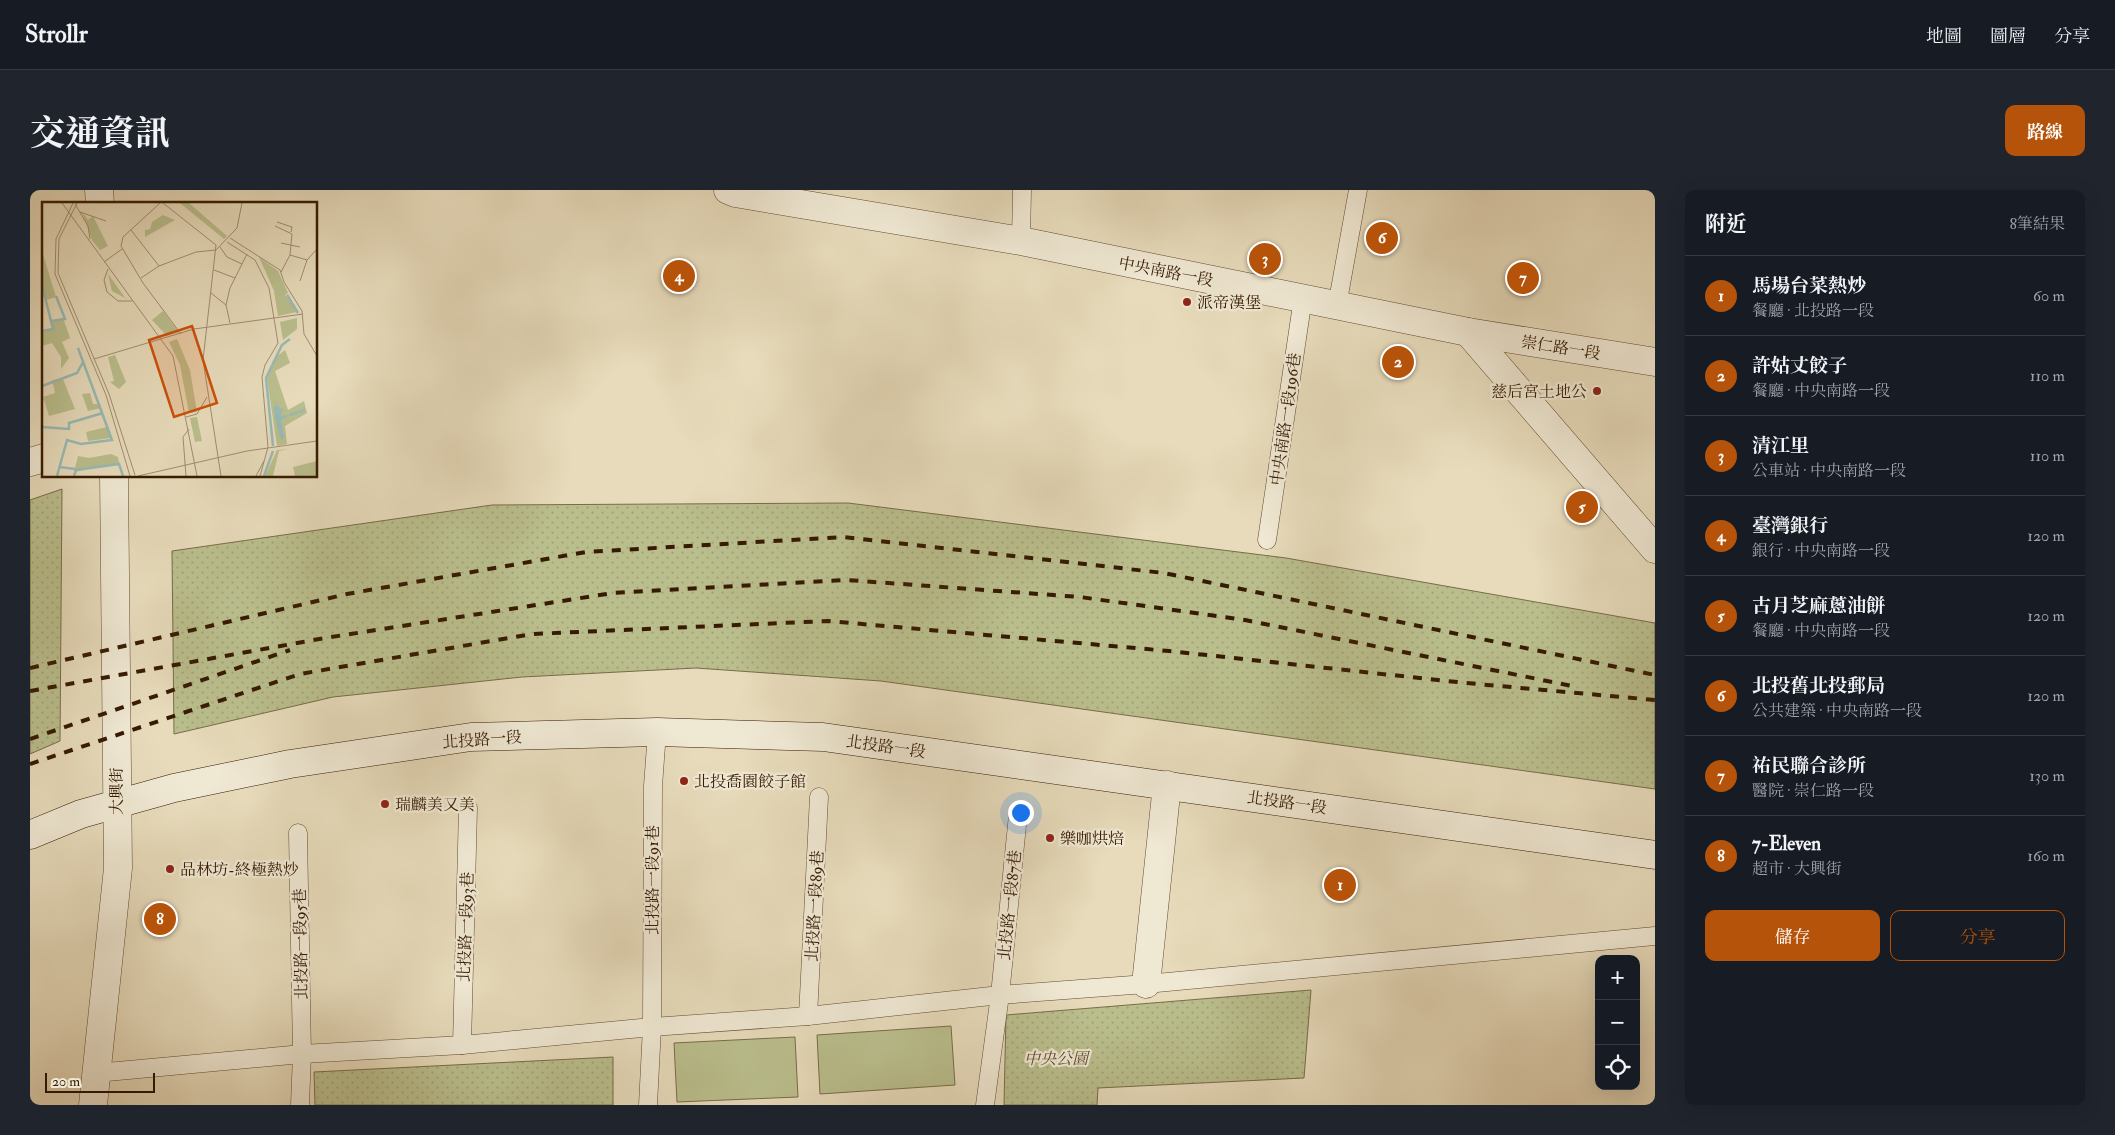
<!DOCTYPE html>
<html lang="zh-TW">
<head>
<meta charset="utf-8">
<style>
  :root { --surface:#171b24; --page:#20242c; --text:#f1f3f6; --muted:#9ea1a6; --line:#363941; --accent:#b45309 }
  body { margin:0; font-family:"IM FELL Double Pica","Noto Serif TC",serif; background:var(--page); color:var(--text) }
  .controls { position:absolute; right:15px; bottom:15px; display:grid; overflow:hidden; border-radius:10px; box-shadow:0 5px 20px #0002 }
  .controls button { width:45px; height:45px; display:grid; place-items:center; padding:0; border:0; border-bottom:1px solid var(--line); background:var(--surface); color:var(--text); font:25px sans-serif }
  .scale { position:absolute; left:15px; bottom:12px; width:110px; box-sizing:border-box; padding-left:5px; border:2px solid #371a02; border-top:0; font-size:14px; line-height:18px; white-space:nowrap; color:#371a02; -webkit-text-stroke:4px #efe8d3; paint-order:stroke }
  .you { position:absolute; left:990px; top:622px; width:18px; height:18px; margin:-12px; border:4px solid #fff; border-radius:50%; background:#1a73e8; box-shadow:0 0 0 8px #1a73e833 }
  .badge { display:grid; place-items:center; width:32px; height:32px; border-radius:50%; background:var(--accent); color:#fff; font-size:16px; font-weight:700 }
  .pin { position:absolute; translate:-50% -50%; border:2px solid #fff; box-shadow:0 1px 5px #0006 }
  .list { margin:0; padding:0; list-style:none }
  h2 { display:flex; justify-content:space-between; align-items:center; height:65px; margin:0; padding:0 20px; font-size:21px }
  h2 small { font-size:16px; font-weight:400; color:var(--muted) }
  .list li { display:grid; grid-template-columns:32px 1fr auto; gap:15px; align-items:center; box-sizing:border-box; height:80px; padding:0 20px; border-top:1px solid var(--line) }
  .list b { display:block; font-size:19px; white-space:nowrap }
  .list p { margin:0; font-size:16px; white-space:nowrap; color:var(--muted) }
  .list em { font-size:16px; font-style:normal; color:var(--muted) }
  .actions { display:flex; gap:10px; padding:15px 20px }
  .actions a { flex:1; padding:11px 0; border:1px solid var(--accent); border-radius:10px; text-align:center; font-size:18px; color:var(--accent) }
  .actions .main { background:var(--accent); color:#fff }
  .icon { flex:none; width:28px; height:28px; fill:none; stroke:currentColor; stroke-width:2; stroke-linecap:round; stroke-linejoin:round }
  .map { position:relative; flex:none; width:1625px; height:915px; overflow:hidden; border-radius:10px }
  header { display:flex; align-items:center; gap:30px; box-sizing:border-box; height:70px; padding:0 25px; background:var(--surface); border-bottom:1px solid var(--line) }
  header strong { font-size:24px }
  nav { display:flex; gap:28px; margin-inline-start:auto; font-size:18px }
  .intro { display:flex; align-items:center; justify-content:space-between; box-sizing:border-box; height:120px; padding:0 30px }
  h1 { margin:0; font-size:35px }
  .button { padding:12px 22px; border-radius:10px; background:var(--accent); color:#fff; font-size:18px; font-weight:700 }
  main { display:flex; gap:30px; padding:0 30px }
  aside { flex:1; background:var(--surface); border-radius:10px; box-shadow:0 5px 20px #0002 }
  .map>svg:first-child { display:block }
  .grass { fill:#babe8d; stroke:#786c48 }
  .park { fill:url(#park-dots); stroke:#786c48 }
  .lines { fill:none; stroke-linecap:round; stroke-linejoin:round }
  .lane-casing { stroke:#634a30; stroke-width:19 }
  .street-casing { stroke:#634a30; stroke-width:29 }
  .secondary-casing { stroke:#371a02; stroke-width:29 }
  .lane { stroke:#efe8d3; stroke-width:18 }
  .street { stroke:#efe8d3; stroke-width:28 }
  .secondary { stroke:#efe8d3; stroke-width:28 }
  .rail { stroke:#371a02; stroke-width:4; stroke-dasharray:9 9; stroke-linecap:butt }
  .poi-dot { fill:#8f2418; stroke:#efe8d3; stroke-width:2 }
  .labels { text-anchor:middle; stroke-width:4.5; stroke-linejoin:round; paint-order:stroke }
  .street-label { font-size:16px; fill:#371a02; stroke:#efe8d3 }
  .poi-label { font-size:16px; fill:#371a02; stroke:#efe8d3; text-anchor:start }
  .park-label { font-size:16px; font-style:italic; fill:#5e4b2c; stroke:#efe8d3 }
  .inset-river { fill:none; stroke:#98bab6; stroke-width:2.5 }
  .inset-road { fill:none; stroke:#a18e71; stroke-width:1 }
  .view { fill:#cd500a; fill-opacity:0.15; stroke:#cd500a; stroke-width:2.5 }
  .inset-edge { fill:none; stroke:#371a02; stroke-width:2.5 }
</style>
</head>
<body>
<header>
<strong>Strollr</strong>
<nav><a>地圖</a><a>圖層</a><a>分享</a></nav>
</header>
<div class="intro"><h1>交通資訊</h1><a class="button">路線</a></div>
<main>
<div class="map">
<svg width="1625" height="915" viewBox="0 0 1625 915">
  <defs>
    <pattern id="park-dots" width="8" height="8" patternUnits="userSpaceOnUse" patternTransform="scale(1.25)"><rect width="8" height="8" fill="#babe8d"/><path d="M2 2h.1M6 6h.1" fill="none" stroke="#a0a378" stroke-width="1.8" stroke-linecap="round"/></pattern>
  </defs>
  <rect width="100%" height="100%" fill="#e7dbbb"/>
  <filter id="stains"><feTurbulence type="fractalNoise" baseFrequency=".004" numOctaves="4"/><feColorMatrix values="0 0 0 0 .2 0 0 0 0 .09 0 0 0 0 .02 0 0 0 .5 -.17"/></filter>
  <radialGradient id="worn" r=".72"><stop offset=".6" stop-color="#630" stop-opacity="0"/><stop offset="1" stop-color="#630" stop-opacity=".3"/></radialGradient>
  <!-- grass -->
  <g class="grass">
    <path d="M 921,836 L 925,895 L 790,904 L 787,845 Z"/>
    <path d="M 765,847 L 768,907 L 647,912 L 644,853 Z"/>
  </g>
  <!-- park -->
  <g class="park">
    <path d="M 32,299 L 30,551 L 0,564 L 0,310 Z"/>
    <path d="M 818,313 L 1256,368 L 1625,433 L 1625,599 L 851,491 L 666,478 L 492,487 L 303,507 L 144,544 L 142,361 L 462,315 Z"/>
    <path d="M 1281,800 L 1274,888 L 1068,898 L 1067,915 L 974,915 L 976,825 Z"/>
    <path d="M 583,867 L 583,915 L 285,915 L 284,882 Z"/>
  </g>
  <g class="lines">
    <!-- lane casing -->
    <g class="lane-casing">
      <g id="lane">
        <path d="M 991,51 L 992,0"/>
        <path d="M 1307,116 L 1328,0"/>
        <path d="M 1237,350 L 1273,108"/>
        <path d="M 268,643 L 272,864 L 270,915"/>
        <path d="M 778,826 L 789,607"/>
        <path d="M 432,855 L 438,618"/>
        <path d="M 66,883 L 272,864 L 432,855 L 622,837 L 778,826 L 970,805 L 1116,794 L 1625,746"/>
        <path d="M 618,915 L 622,837 L 623,596 L 627,542"/>
        <path d="M 955,915 L 970,805 L 988,625"/>
      </g>
    </g>
    <!-- street casing -->
    <g class="street-casing">
      <g id="street">
        <path d="M 69,0 L 70,14"/>
        <path d="M 698,0 L 705,3 L 991,51 L 1438,142 L 1625,172"/>
        <path d="M 1438,142 L 1625,359"/>
        <path d="M 0,272 L 14,268"/>
        <path d="M 1116,794 L 1137,595"/>
        <path d="M 63,915 L 88,678 L 84,286"/>
      </g>
    </g>
    <!-- secondary casing -->
    <g class="secondary-casing">
      <path id="secondary" d="M 0,645 L 51,624 L 144,598 L 260,574 L 441,547 L 627,542 L 793,547 L 1625,665"/>
    </g>
    <!-- lane -->
    <use href="#lane" class="lane"/>
    <!-- street -->
    <use href="#street" class="street"/>
    <!-- secondary -->
    <use href="#secondary" class="secondary"/>
    <!-- rail -->
    <g class="rail">
      <path d="M 0,478 L 317,404 L 556,362 L 813,347 L 1134,383 L 1625,485"/>
      <path d="M 0,501 L 295,448 L 583,403 L 817,390 L 1050,407 L 1215,430 L 1542,496"/>
      <path d="M 0,549 L 260,460"/>
      <path d="M 0,574 L 270,484 L 502,444 L 798,431 L 1139,461 L 1436,493 L 1625,510"/>
    </g>
  </g>
  <!-- markers -->
  <g class="poi-dot">
    <circle cx="1157" cy="112" r="5"/>
    <circle cx="1567" cy="201" r="5"/>
    <circle cx="654" cy="591" r="5"/>
    <circle cx="355" cy="614" r="5"/>
    <circle cx="1020" cy="648" r="5"/>
    <circle cx="140" cy="679" r="5"/>
  </g>
  <g class="labels">
    <!-- street labels -->
    <g class="street-label">
      <text transform="translate(1136 81) rotate(11)" y="6">中央南路一段</text>
      <text transform="translate(1531 157) rotate(9)" y="6">崇仁路一段</text>
      <text transform="translate(1255 229) rotate(-82)" y="6">中央南路一段196巷</text>
      <text transform="translate(452 549) rotate(-4)" y="6">北投路一段</text>
      <text transform="translate(856 556) rotate(8)" y="6">北投路一段</text>
      <text transform="translate(86 601) rotate(-90)" y="6">大興街</text>
      <text transform="translate(1257 612) rotate(8)" y="6">北投路一段</text>
      <text transform="translate(622 690) rotate(-90)" y="6">北投路一段91巷</text>
      <text transform="translate(979 715) rotate(-84)" y="6">北投路一段87巷</text>
      <text transform="translate(784 716) rotate(-87)" y="6">北投路一段89巷</text>
      <text transform="translate(435 737) rotate(-88)" y="6">北投路一段93巷</text>
      <text transform="translate(270 754) rotate(-91)" y="6">北投路一段95巷</text>
    </g>
    <!-- poi labels -->
    <g class="poi-label">
      <text x="1167" y="118">派帝漢堡</text>
      <text x="1557" y="207" text-anchor="end">慈后宮土地公</text>
      <text x="664" y="597">北投喬園餃子館</text>
      <text x="365" y="620">瑞麟美又美</text>
      <text x="1030" y="654">樂咖烘焙</text>
      <text x="150" y="685">品林坊-終極熱炒</text>
    </g>
    <!-- park labels -->
    <g class="park-label">
      <text x="1026" y="874">中央公園</text>
    </g>
  </g>
  <!-- overview -->
  <g transform="translate(12 12)">
    <rect width="275" height="275" fill="#e7dbbb"/>
    <path d="M 121,13 L 133,18 L 103,35 L 103,28 L 108,27 L 110,20 ZM 73,153 L 84,180 L 77,187 L 68,180 L 72,179 L 66,155 Z" fill="#babe8d"/>
    <path d="M 0,49 L 14,95 L 4,98 L 0,81 ZM 21,116 L 28,136 L 20,140 L 27,156 L 19,167 L 19,155 L 10,141 L 0,144 L 0,129 L 10,127 L 8,119 ZM 21,177 L 33,207 L 7,214 L 1,195 L 13,191 L 10,178 ZM 48,191 L 51,202 L 58,202 L 59,206 L 46,209 L 40,192 ZM 65,225 L 69,236 L 46,239 L 44,230 ZM 69,252 L 76,255 L 77,261 L 32,270 L 36,254 L 47,256 Z" fill="#babe8d"/>
    <path d="M 138,1 L 147,1 L 185,34 L 182,37 ZM 40,10 L 46,18 L 51,14 L 66,44 L 58,48 L 50,38 ZM 217,55 L 236,69 L 246,91 L 243,93 L 255,110 L 236,114 L 232,89 ZM 66,72 L 84,97 L 85,97 L 70,89 ZM 121,109 L 137,130 L 125,134 L 110,118 ZM 255,116 L 255,127 L 241,138 L 238,120 ZM 135,137 L 148,168 L 155,210 L 147,211 L 138,163 L 127,140 ZM 243,148 L 248,161 L 233,169 L 246,208 L 262,199 L 265,211 L 243,224 L 245,242 L 235,244 L 225,176 L 234,155 ZM 155,215 L 160,239 L 153,240 L 148,216 ZM 247,247 L 237,249 L 231,274 L 223,274 L 235,248 ZM 275,259 L 275,274 L 253,274 L 251,265 Z" fill="#babe8d"/>
    <path d="M 237,201 L 235,204 L 241,208 L 238,214 L 248,213 L 239,218 L 242,236 L 239,238 L 233,216 L 232,205 Z" fill="#98bab6"/>
    <path class="inset-river" d="M 0,83 L 9,119M 245,93 L 256,111M 0,129 L 11,127 L 9,119 L 23,117 L 14,94M 0,184 L 35,171 L 41,160M 248,213 L 263,208M 0,225 L 27,227 L 27,221 L 61,211M 231,244 L 224,176 L 240,143 L 248,137M 17,265 L 33,267M 15,274 L 25,238 L 39,242 L 70,238 L 36,146M 32,274 L 34,268 L 77,262 L 81,274M 222,274 L 231,249"/>
    <path class="inset-road" d="M 20,1 L 131,154 L 155,274M 31,1 L 14,37 L 13,72 L 64,193 L 88,274M 35,1 L 17,37 L 16,71 L 67,192 L 93,273M 118,1 L 81,35 L 79,44 L 101,81 L 139,132M 121,1 L 174,43 L 161,158 L 179,274M 33,2 L 46,24 L 48,37M 38,10 L 64,19M 235,20 L 250,25 L 249,30M 233,24 L 250,32 L 248,53M 89,28 L 117,64M 188,36 L 238,68 L 242,80 L 260,109 L 262,132 L 275,154M 185,40 L 213,58 L 227,86 L 236,141 L 223,163 L 220,175M 239,41 L 258,45M 178,45 L 185,55 L 200,62M 248,53 L 265,58M 62,60 L 80,47M 66,67 L 62,78 L 65,90 L 76,99 L 90,99M 172,68 L 193,76M 239,70 L 248,53M 99,76 L 117,64 L 154,50 L 174,48 L 195,26 L 200,1M 258,79 L 265,58 L 275,47M 169,91 L 184,103 L 188,121M 184,103 L 188,86 L 205,52M 52,157 L 152,127 L 261,112M 144,215 L 155,212 L 165,195M 96,274 L 205,249 L 275,239M 144,274 L 141,235 L 147,227M 214,274 L 222,259M 218,274 L 226,245 L 220,175"/>
    <path class="view" d="M 150,124 L 175,201 L 132,215 L 107,138 Z"/>
    <rect width="275" height="275" class="inset-edge"/>
  </g>
  <rect width="100%" height="100%" filter="url(#stains)"/>
  <rect width="100%" height="100%" fill="url(#worn)"/>
</svg>
<div class="controls">
<button>+</button>
<button>−</button>
<button><svg class="icon" aria-label="locate" viewBox="0 0 24 24"><circle cx="12" cy="12" r="6"/><path d="M12 2v4M12 18v4M2 12h4M18 12h4"/></svg></button>
</div>
<div class="scale">20 m</div>
<div class="you"></div>
<div class="pin badge" style="left:1310px;top:695px">1</div>
<div class="pin badge" style="left:1368px;top:172px">2</div>
<div class="pin badge" style="left:1235px;top:69px">3</div>
<div class="pin badge" style="left:649px;top:86px">4</div>
<div class="pin badge" style="left:1552px;top:317px">5</div>
<div class="pin badge" style="left:1352px;top:48px">6</div>
<div class="pin badge" style="left:1493px;top:88px">7</div>
<div class="pin badge" style="left:130px;top:729px">8</div>
</div>
<aside>
<h2>附近<small>8筆結果</small></h2>
<ul class="list">
<li><span class="badge">1</span><div><b>馬場台菜熱炒</b><p>餐廳 · 北投路一段</p></div><em>60 m</em></li>
<li><span class="badge">2</span><div><b>許姑丈餃子</b><p>餐廳 · 中央南路一段</p></div><em>110 m</em></li>
<li><span class="badge">3</span><div><b>清江里</b><p>公車站 · 中央南路一段</p></div><em>110 m</em></li>
<li><span class="badge">4</span><div><b>臺灣銀行</b><p>銀行 · 中央南路一段</p></div><em>120 m</em></li>
<li><span class="badge">5</span><div><b>古月芝麻蔥油餅</b><p>餐廳 · 中央南路一段</p></div><em>120 m</em></li>
<li><span class="badge">6</span><div><b>北投舊北投郵局</b><p>公共建築 · 中央南路一段</p></div><em>120 m</em></li>
<li><span class="badge">7</span><div><b>祐民聯合診所</b><p>醫院 · 崇仁路一段</p></div><em>130 m</em></li>
<li><span class="badge">8</span><div><b>7-Eleven</b><p>超市 · 大興街</p></div><em>160 m</em></li>
</ul>
<div class="actions"><a class="main">儲存</a><a>分享</a></div>
</aside>
</main>
</body>
</html>
